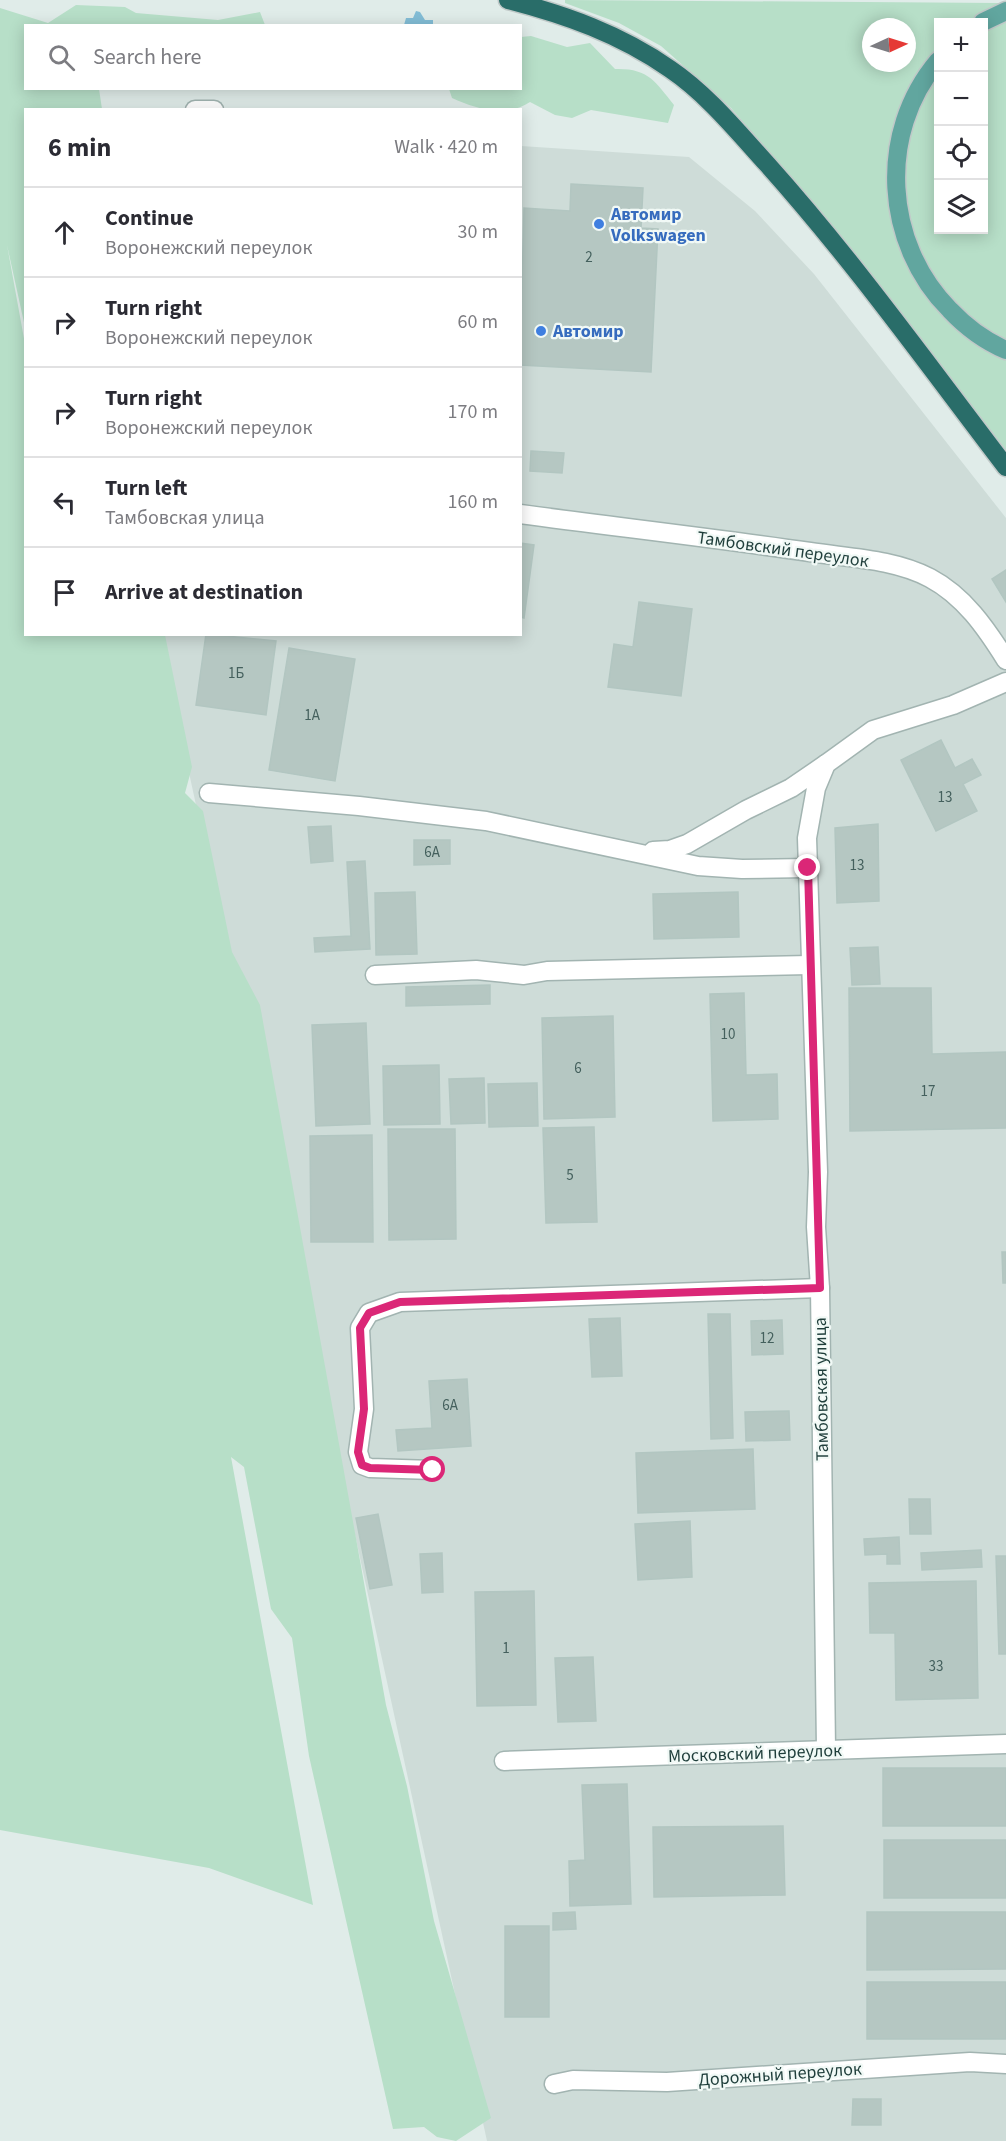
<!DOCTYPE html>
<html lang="en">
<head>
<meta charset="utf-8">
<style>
  :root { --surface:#fff; --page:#f2f2f3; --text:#2b2b33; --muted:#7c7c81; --line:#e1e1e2 }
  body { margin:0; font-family:"Source Sans 3",sans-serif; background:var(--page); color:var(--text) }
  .controls { position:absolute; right:18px; top:18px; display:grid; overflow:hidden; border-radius:0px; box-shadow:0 3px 15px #0003 }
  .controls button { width:54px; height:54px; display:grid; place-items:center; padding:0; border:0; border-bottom:2px solid var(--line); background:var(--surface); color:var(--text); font:30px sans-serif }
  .compass { position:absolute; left:862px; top:18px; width:54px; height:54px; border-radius:50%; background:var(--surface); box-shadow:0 3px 15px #0003; rotate:86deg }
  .stop { position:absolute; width:18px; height:18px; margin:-14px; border:4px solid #db2777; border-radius:50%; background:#fff }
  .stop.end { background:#db2777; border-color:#fff; box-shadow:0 2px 6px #0008 }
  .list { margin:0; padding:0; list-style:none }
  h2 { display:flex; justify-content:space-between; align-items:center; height:78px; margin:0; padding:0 24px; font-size:26px }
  h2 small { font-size:20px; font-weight:400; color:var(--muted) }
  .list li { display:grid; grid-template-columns:39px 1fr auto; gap:18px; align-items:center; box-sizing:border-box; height:90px; padding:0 24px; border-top:2px solid var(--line) }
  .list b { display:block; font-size:22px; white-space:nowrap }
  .list p { margin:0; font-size:20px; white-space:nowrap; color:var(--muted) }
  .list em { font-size:20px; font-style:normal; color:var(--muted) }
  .icon { flex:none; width:33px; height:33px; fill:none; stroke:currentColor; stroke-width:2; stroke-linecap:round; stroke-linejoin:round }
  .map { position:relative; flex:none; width:1006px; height:2141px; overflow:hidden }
  .search { position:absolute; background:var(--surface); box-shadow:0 3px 15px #0003; left:24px; top:24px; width:498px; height:66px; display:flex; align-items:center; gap:15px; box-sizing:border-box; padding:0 21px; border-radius:0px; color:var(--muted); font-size:22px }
  .panel { position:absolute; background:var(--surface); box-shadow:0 3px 15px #0003; left:24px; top:108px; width:498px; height:528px; border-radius:0px }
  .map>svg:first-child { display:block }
  .built { fill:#cedcd8 }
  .green { fill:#b7dfc8; fill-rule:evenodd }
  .water { fill:#83bdd6 }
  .building { fill:#b5c7c2; stroke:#b2c6c1; stroke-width:1.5 }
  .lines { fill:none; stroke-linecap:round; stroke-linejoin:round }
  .minor-casing { stroke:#a2b4b1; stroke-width:21 }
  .major-casing { stroke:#c0c9c8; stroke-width:21 }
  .highway-casing { stroke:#c0c9c8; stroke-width:21 }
  .minor { stroke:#fff; stroke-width:18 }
  .major { stroke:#61a69f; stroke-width:18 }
  .highway { stroke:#296d69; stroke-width:18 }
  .route { stroke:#db2777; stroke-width:8 }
  .shop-dot { fill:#3f7fe0; stroke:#f1f9f6; stroke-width:2 }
  .labels { text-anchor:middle; stroke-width:4.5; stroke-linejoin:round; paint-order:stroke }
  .number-label { font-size:15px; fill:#44605d }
  .shop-label { font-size:18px; font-weight:bold; fill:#366cbe; stroke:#f1f9f6; text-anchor:start }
  .street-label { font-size:18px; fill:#1f3e3b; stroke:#f1f9f6 }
</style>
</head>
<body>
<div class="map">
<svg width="1006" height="2141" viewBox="0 0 1006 2141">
  <rect width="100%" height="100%" fill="#e0ece9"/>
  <!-- built -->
  <path class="built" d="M 521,146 L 689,157 L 755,211 L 814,274 L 1006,518 L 1006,2141 L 487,2141 L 159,635 L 520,634 Z"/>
  <!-- green -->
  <g class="green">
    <path d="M 565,0 L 999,3 L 1006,14 L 1006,450 L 826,218 L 731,108 L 661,46 L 619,23 L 565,3 ZM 938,22 L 984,22 L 984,230 L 938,230 ZM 871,27 L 907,27 L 907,63 L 871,63 Z"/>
    <path d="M 76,5 L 125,7 L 136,13 L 218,20 L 260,12 L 265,25 L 26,26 L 26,88 L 99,89 L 102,109 L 26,110 L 25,327 L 7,245 L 25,344 L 26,634 L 165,635 L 192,767 L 185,793 L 203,811 L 232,952 L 260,1005 L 386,1705 L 407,1786 L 434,1921 L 491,2118 L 456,2141 L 437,2137 L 424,2127 L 393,2129 L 309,1756 L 292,1638 L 271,1609 L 244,1467 L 231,1457 L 313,1905 L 209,1868 L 0,1830 L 0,8 L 48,23 Z"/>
    <path d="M 531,36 L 567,47 L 590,43 L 615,69 C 648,68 655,81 674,105 L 668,123 L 591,110 L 572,118 L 555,115 L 530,102 C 506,118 476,109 452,98 L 449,89 L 520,88 L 521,37 Z"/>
  </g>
  <!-- water -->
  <path class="water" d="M 416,11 L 420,12 L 425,20 L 433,20 L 433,25 L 404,25 L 406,18 L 413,18 Z"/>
  <!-- building -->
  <g class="building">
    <path d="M 571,184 L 643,188 L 641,228 L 658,229 L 651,372 L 520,365 L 524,208 L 570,211 Z"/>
    <path d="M 531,451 L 564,453 L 562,473 L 530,471 Z"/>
    <path d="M 520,543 L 534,545 L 524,618 L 520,617 Z"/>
    <path d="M 1006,570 L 1006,602 L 992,579 Z"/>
    <path d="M 639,602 L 692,609 L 681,696 L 608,687 L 614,644 L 633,647 Z"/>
    <path d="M 206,634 L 276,641 L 266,715 L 196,705 Z"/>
    <path d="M 289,648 L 355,659 L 335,781 L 269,770 Z"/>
    <path d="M 941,740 L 955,768 L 972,759 L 981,775 L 963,784 L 977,811 L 936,831 L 901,760 Z"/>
    <path d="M 878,824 L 879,901 L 837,903 L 835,828 Z"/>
    <path d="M 331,826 L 333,861 L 311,863 L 308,827 Z"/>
    <path d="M 414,840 L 450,840 L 450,864 L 414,865 Z"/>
    <path d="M 365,861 L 370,949 L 315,952 L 314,938 L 351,936 L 347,862 Z"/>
    <path d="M 415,892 L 417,954 L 376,955 L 375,893 Z"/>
    <path d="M 738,892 L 739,937 L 654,939 L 653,894 Z"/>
    <path d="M 878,947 L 880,984 L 852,985 L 850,948 Z"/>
    <path d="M 490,985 L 490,1004 L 406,1006 L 406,987 Z"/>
    <path d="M 849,988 L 931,988 L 932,1054 L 1006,1052 L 1006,1128 L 850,1131 Z"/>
    <path d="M 744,993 L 746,1075 L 777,1074 L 778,1119 L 713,1121 L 710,994 Z"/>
    <path d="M 613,1016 L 615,1117 L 544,1119 L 542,1018 Z"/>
    <path d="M 366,1023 L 370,1124 L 316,1126 L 312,1025 Z"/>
    <path d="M 439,1065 L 440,1124 L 384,1125 L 383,1066 Z"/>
    <path d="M 484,1078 L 485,1123 L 451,1124 L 449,1079 Z"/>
    <path d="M 537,1083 L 538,1126 L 489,1127 L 488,1084 Z"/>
    <path d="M 594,1127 L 597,1222 L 546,1223 L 543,1128 Z"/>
    <path d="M 388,1129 L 455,1129 L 456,1239 L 389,1240 Z"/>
    <path d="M 372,1135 L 373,1242 L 311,1242 L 310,1136 Z"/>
    <path d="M 1002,1252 L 1006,1252 L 1006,1283 L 1003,1283 Z"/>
    <path d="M 708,1314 L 730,1314 L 733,1438 L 711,1439 Z"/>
    <path d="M 620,1318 L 622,1376 L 592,1377 L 589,1319 Z"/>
    <path d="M 782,1320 L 783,1354 L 752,1355 L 751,1321 Z"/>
    <path d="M 467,1379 L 471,1446 L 398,1451 L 396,1430 L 432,1428 L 429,1381 Z"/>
    <path d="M 789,1411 L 790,1440 L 746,1441 L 745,1412 Z"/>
    <path d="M 753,1449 L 755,1509 L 638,1513 L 636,1453 Z"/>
    <path d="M 909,1499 L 930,1499 L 931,1534 L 910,1534 Z"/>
    <path d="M 378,1514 L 392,1585 L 370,1589 L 356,1518 Z"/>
    <path d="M 690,1521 L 692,1577 L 638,1580 L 635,1524 Z"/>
    <path d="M 899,1537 L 900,1564 L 887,1564 L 887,1554 L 865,1555 L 864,1539 Z"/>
    <path d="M 981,1550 L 982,1567 L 922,1570 L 921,1553 Z"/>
    <path d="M 442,1553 L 443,1592 L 422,1593 L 420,1554 Z"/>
    <path d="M 996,1556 L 1006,1556 L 1006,1654 L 999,1654 Z"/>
    <path d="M 976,1581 L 978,1698 L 896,1700 L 895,1633 L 870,1633 L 869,1583 Z"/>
    <path d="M 534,1591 L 536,1705 L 477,1706 L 475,1592 Z"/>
    <path d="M 593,1657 L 596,1721 L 558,1722 L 555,1658 Z"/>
    <rect x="883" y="1768" width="123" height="58"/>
    <path d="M 627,1784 L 631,1904 L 570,1906 L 569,1861 L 585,1860 L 582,1785 Z"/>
    <path d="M 783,1826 L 785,1895 L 654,1897 L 653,1827 Z"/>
    <rect x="884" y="1840" width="122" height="58"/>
    <path d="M 575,1912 L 576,1929 L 553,1930 L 553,1913 Z"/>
    <path d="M 867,1912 L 1006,1912 L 1006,1969 L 867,1970 Z"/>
    <rect x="505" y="1926" width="44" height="91"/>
    <rect x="867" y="1982" width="139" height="57"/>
    <path d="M 853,2099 L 881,2099 L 881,2125 L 852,2125 Z"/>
  </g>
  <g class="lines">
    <!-- minor casing -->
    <g class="minor-casing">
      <g id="minor">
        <path d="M 195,110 L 214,110"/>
        <path d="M 520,514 C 617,527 714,538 810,552 C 849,558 894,559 930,578 C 964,596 986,628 1006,660"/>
        <path d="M 209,793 L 359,806 L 486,821 L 698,866 L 742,869 L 808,868"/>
        <path d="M 653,851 L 670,850 L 687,844 L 746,810 L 791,788 L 826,764"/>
        <path d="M 375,975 L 476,970 L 524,975 L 547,971 L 809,965"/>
        <path d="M 433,1470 L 370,1468 L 362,1465 L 358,1452 L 364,1409 L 360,1328 L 369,1313 L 400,1302 L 820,1288"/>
        <path d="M 826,1749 L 820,1288 L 816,1227 L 818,1172 L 807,838 L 816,788 L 826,764 L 873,730 L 953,705 L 1006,682"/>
        <path d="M 504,1761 L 1006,1744"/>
        <path d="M 554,2084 L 573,2080 L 667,2082 L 970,2062 L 1006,2064"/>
      </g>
    </g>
    <!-- major casing -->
    <g class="major-casing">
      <g id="major">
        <path d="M 983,22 L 1006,11"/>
        <path d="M 938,61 C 877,133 884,244 950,310 C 966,327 985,341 1006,350"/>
      </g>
    </g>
    <!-- highway casing -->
    <g class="highway-casing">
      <path id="highway" d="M 508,0 C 566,15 620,34 670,69 C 707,94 737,131 767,164 C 853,260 928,365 1006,467"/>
    </g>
    <!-- minor -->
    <use href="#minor" class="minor"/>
    <!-- major -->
    <use href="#major" class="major"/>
    <!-- highway -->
    <use href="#highway" class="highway"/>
  </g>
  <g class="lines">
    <!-- route -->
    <path class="route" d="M 433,1470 L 370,1468 L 362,1465 L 358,1452 L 364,1409 L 360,1328 L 369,1313 L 400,1302 L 820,1288 L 808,868"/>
  </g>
  <!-- markers -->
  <g class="shop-dot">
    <circle cx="599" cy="224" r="6"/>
    <circle cx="541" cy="331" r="6"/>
  </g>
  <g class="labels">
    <!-- number labels -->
    <g class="number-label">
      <text x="589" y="262">2</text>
      <text x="236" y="678">1Б</text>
      <text x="312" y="720">1А</text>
      <text x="945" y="802">13</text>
      <text x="432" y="857">6А</text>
      <text x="857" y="870">13</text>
      <text x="728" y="1039">10</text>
      <text x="578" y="1073">6</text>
      <text x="928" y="1096">17</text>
      <text x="570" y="1180">5</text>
      <text x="767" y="1343">12</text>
      <text x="450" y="1410">6А</text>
      <text x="506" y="1653">1</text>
      <text x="936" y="1671">33</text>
    </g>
    <!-- shop labels -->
    <g class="shop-label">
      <text x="611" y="220">Автомир<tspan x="611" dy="21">Volkswagen</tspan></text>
      <text x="553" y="337">Автомир</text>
    </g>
    <!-- street labels -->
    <g class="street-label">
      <text transform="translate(783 549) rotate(8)" y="6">Тамбовский переулок</text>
      <text transform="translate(821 1389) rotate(-91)" y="6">Тамбовская улица</text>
      <text transform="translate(755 1753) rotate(-2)" y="6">Московский переулок</text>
      <text transform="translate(780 2074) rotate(-4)" y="6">Дорожный переулок</text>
    </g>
  </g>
</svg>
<div class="controls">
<button>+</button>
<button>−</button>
<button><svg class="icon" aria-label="locate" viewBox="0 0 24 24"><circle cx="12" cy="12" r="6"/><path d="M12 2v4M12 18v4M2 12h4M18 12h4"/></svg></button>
<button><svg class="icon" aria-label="layers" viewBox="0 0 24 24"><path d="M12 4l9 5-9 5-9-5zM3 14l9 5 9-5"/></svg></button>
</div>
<svg class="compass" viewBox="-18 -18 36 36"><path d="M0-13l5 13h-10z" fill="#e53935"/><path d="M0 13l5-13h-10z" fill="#7c7c81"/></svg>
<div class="stop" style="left:433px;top:1470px"></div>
<div class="stop end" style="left:808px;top:868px"></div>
<div class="search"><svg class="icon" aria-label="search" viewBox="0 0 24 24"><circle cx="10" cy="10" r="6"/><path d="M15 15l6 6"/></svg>Search here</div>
<section class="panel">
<h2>6 min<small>Walk · 420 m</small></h2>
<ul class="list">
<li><svg class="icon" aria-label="ahead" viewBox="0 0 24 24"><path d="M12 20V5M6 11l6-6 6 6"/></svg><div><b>Continue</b><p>Воронежский переулок</p></div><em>30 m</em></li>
<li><svg class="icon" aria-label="right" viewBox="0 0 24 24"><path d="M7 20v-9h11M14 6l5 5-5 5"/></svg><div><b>Turn right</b><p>Воронежский переулок</p></div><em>60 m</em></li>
<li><svg class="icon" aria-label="right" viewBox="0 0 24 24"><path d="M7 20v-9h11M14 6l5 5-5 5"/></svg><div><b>Turn right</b><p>Воронежский переулок</p></div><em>170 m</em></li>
<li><svg class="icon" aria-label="left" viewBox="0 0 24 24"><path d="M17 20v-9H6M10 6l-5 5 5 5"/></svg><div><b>Turn left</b><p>Тамбовская улица</p></div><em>160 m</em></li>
<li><svg class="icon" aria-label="arrive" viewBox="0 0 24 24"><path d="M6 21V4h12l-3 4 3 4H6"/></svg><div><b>Arrive at destination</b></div></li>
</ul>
</section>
</div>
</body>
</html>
